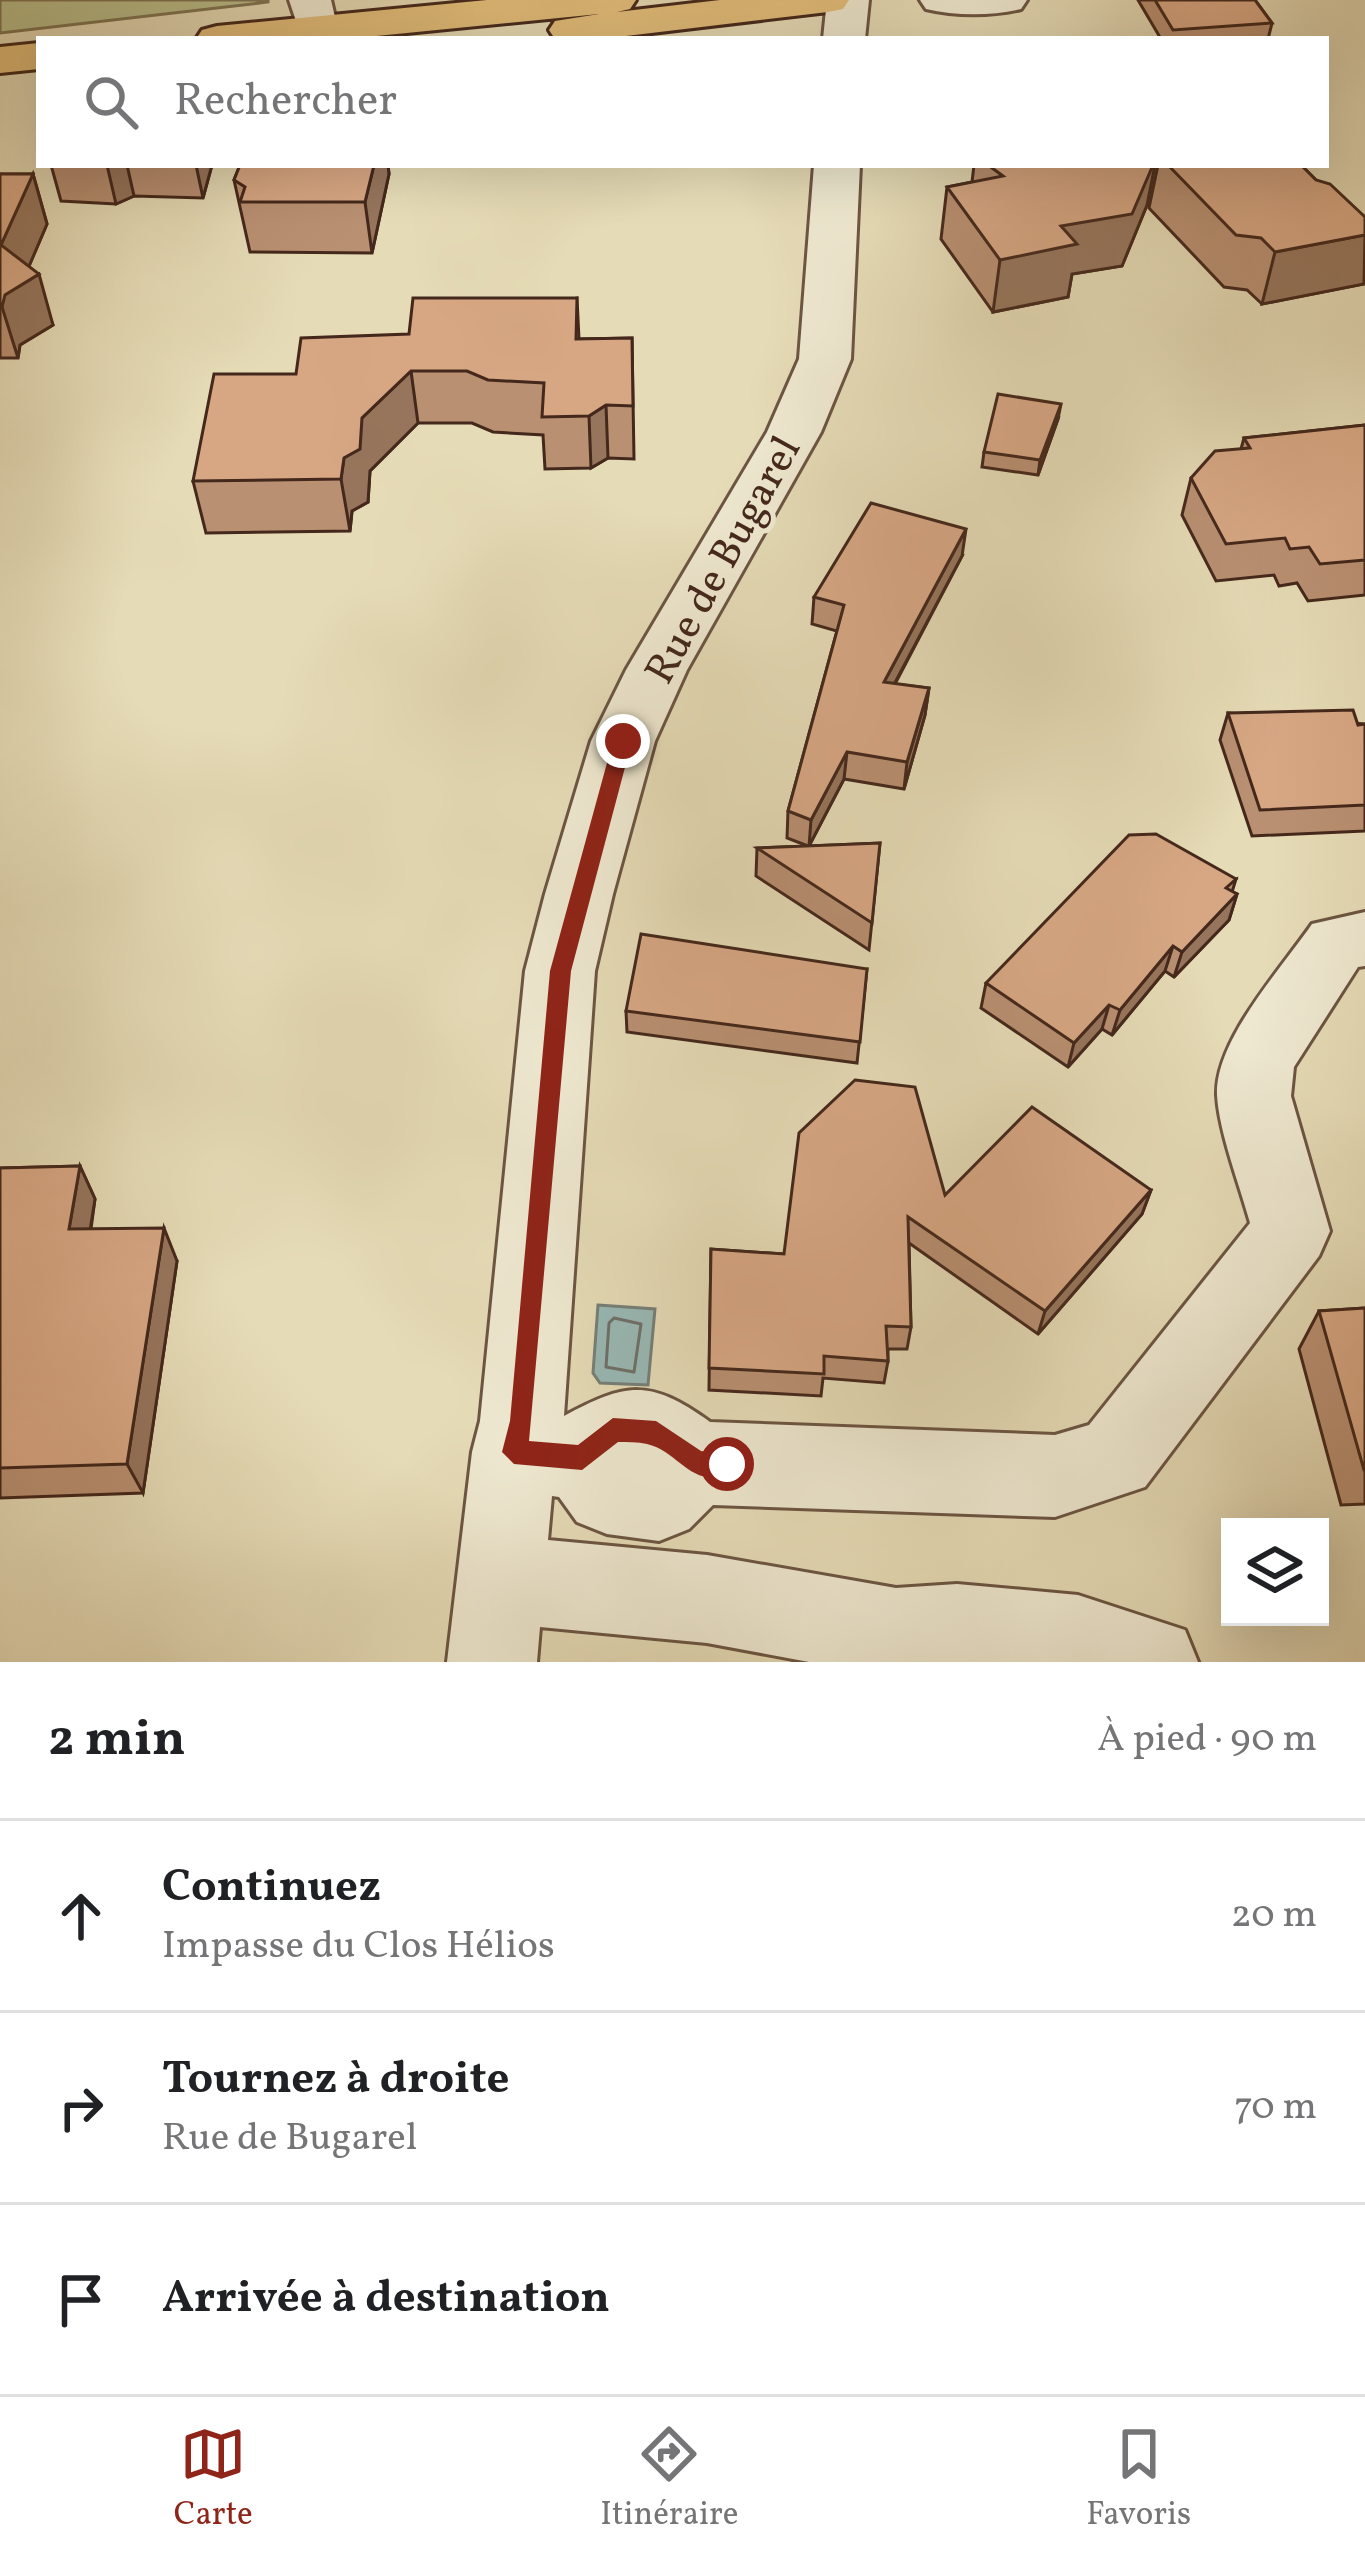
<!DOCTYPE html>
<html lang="fr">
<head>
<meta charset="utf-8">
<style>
  :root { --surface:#fff; --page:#f6f6f6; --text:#202124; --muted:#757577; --line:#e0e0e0; --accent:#8f2418 }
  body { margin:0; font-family:Vollkorn,serif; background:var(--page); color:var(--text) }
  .controls { position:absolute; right:36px; bottom:36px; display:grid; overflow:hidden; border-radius:0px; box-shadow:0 12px 48px #0002 }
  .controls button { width:108px; height:108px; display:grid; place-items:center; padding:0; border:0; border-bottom:3px solid var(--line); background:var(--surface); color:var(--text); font:60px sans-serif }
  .stop { position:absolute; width:36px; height:36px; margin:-27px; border:9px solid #8f2418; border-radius:50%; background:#fff }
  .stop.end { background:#8f2418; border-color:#fff; box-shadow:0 3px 12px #0008 }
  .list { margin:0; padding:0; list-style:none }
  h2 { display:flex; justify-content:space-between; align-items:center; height:156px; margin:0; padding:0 48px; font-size:51px }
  h2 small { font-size:39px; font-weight:400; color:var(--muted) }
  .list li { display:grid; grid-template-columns:78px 1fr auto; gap:36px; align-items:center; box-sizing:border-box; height:192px; padding:0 48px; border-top:3px solid var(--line) }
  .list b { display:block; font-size:45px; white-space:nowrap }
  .list p { margin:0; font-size:39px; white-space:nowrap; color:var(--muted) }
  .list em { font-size:39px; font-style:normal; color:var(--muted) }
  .icon { flex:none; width:66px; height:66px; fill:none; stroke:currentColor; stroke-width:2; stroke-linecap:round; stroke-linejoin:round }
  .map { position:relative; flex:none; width:1365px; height:1662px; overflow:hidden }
  .search { position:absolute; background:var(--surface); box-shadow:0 12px 48px #0002; left:36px; right:36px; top:36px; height:132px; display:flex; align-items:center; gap:30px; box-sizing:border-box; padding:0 42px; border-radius:0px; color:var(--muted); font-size:45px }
  .sheet { height:732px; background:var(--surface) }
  nav { display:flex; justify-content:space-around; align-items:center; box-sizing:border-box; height:168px; border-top:3px solid var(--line); background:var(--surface); font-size:33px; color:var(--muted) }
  nav a { display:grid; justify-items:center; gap:6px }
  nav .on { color:var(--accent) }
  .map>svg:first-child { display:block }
  .green { fill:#b8bf8c; stroke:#7e7454; stroke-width:3 }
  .water { fill:#98b9b6; stroke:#767f78; stroke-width:3 }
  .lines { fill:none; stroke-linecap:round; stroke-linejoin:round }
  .shore { stroke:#6e7069; stroke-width:3 }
  .minor-casing { stroke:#6c5542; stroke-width:6 }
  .major-casing { stroke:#44281c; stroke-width:6 }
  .minor { fill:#eee8d0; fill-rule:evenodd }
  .major { fill:#e2be7b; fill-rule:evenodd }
  .wall { fill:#b99072; stroke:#44281c; stroke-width:3 }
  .shaded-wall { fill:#96755c; stroke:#44281c; stroke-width:3 }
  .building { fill:#d7a784; stroke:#44281c; stroke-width:3 }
  .route { fill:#8f2418 }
  .labels { text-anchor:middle; stroke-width:10; stroke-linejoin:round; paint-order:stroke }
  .street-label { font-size:42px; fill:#44281c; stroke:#eee8d0 }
</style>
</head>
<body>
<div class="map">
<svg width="1365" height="1662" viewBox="0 0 1365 1662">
  <rect width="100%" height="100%" fill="#e5dbb6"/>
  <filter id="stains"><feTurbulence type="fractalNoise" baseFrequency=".00167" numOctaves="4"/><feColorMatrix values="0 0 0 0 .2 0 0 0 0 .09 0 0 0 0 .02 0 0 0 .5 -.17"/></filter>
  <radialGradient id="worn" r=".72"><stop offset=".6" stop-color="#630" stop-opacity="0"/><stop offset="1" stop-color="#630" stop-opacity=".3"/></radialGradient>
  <!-- green -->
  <path class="green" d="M 0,0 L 268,0 L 268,2 L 0,33 Z"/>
  <!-- water -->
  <path class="water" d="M 598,1305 L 655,1309 L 648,1385 L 600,1383 L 593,1373 Z"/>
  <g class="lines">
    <!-- shore -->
    <path class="shore" d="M 614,1318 L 641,1324 L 634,1372 L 606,1367 L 609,1323 Z"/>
    <!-- minor casing -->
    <g class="minor-casing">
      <g id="minor">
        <path d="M 289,0 L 331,0 L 338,30 L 332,39 L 302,39 Z"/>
        <path d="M 827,0 L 869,0 L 865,39 L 823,39 Z"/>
        <path d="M 920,0 L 1027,0 L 1021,9 C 992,16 955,16 926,9 Z"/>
        <path d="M 814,165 L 860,165 L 851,359 L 821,432 L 687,670 L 655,741 L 613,894 L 595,971 L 564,1416 C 626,1383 649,1378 710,1422 L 1055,1435 L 1089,1425 L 1250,1223 C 1240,1186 1219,1132 1217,1095 C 1215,1040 1282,968 1312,924 L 1365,912 L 1365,966 L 1358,967 L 1294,1067 L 1291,1096 L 1330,1231 L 1319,1256 L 1145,1487 L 1055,1517 L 713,1505 L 689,1529 L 659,1541 L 607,1534 L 577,1522 L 559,1497 L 552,1496 L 548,1540 L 707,1555 L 896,1588 L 957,1584 L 1078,1595 L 1185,1630 L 1198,1662 L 809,1662 L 707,1643 L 540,1627 L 537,1662 L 447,1662 L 472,1452 L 480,1421 L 525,971 L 545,894 L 591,741 L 626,670 L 767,432 L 799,359 Z"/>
      </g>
    </g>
    <!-- major casing -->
    <g class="major-casing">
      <g id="major">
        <path d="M 487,0 L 636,0 L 630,9 L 617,12 L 720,0 L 849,0 L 843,9 L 828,12 L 601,39 L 555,39 L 549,30 L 555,21 L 599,14 L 346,39 L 196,39 L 202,30 L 217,26 Z"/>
        <path d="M 39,43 L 39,69 L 0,73 L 0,47 Z"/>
      </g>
    </g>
    <!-- minor -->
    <use href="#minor" class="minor"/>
    <!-- major -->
    <use href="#major" class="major"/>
  </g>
  <!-- wall -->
  <g class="wall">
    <path d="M 1138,0 L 1255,0 L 1272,23 L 1268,39 L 1161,39 Z"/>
    <path d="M 51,165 L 212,165 L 203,198 L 134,196 L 116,204 L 61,201 Z"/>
    <path d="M 240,165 L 388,165 L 389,174 L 372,253 L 250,252 L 234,180 Z"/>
    <path d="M 974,165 L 1155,165 L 1147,205 L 1122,266 L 1072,274 L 1068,297 L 993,312 L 941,239 L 947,187 L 972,182 Z"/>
    <path d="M 1158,165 L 1301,165 L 1316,180 L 1365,217 L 1364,284 L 1262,304 L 1247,290 L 1224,287 L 1149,208 Z"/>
    <path d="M 0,174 L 33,174 L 47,224 L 29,266 L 53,325 L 20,345 L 18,358 L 0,358 Z"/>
    <path d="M 577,298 L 579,339 L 632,338 L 634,459 L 608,458 L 591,468 L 545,469 L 543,435 L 493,432 L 472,423 L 418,423 L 370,471 L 368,502 L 352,511 L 350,531 L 206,533 L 193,481 L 296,374 L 409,334 Z"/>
    <path d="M 1058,419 L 1038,475 L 982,467 L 984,452 Z"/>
    <path d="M 1365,425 L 1365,595 L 1308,601 L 1297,583 L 1279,586 L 1274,575 L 1216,581 L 1182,515 L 1191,478 L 1241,449 L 1244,438 Z"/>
    <path d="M 962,556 L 895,684 L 929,688 L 925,715 L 904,789 L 844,779 L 809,846 L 880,843 L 869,950 L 756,876 L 757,848 L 808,846 L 787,838 L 788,811 L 837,631 L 812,624 L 814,597 Z"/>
    <path d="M 1228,713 L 1365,724 L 1365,831 L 1252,836 L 1220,740 Z"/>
    <path d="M 1236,879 L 1232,892 L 1237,894 L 1229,920 L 1174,977 L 1165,971 L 1112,1035 L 1102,1029 L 1068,1067 L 981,1008 L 986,983 Z"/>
    <path d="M 867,969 L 857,1063 L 627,1032 L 626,1011 Z"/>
    <path d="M 80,1166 L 95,1199 L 91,1229 L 177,1261 L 143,1493 L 0,1498 L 0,1168 Z"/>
    <path d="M 1151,1190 L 1142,1214 L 1038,1334 L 909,1243 L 911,1327 L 907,1349 L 888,1349 L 888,1361 L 884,1383 L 823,1378 L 821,1396 L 709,1390 L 711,1249 L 784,1254 L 945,1195 Z"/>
    <path d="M 1365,1308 L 1365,1504 L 1341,1505 L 1299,1349 L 1319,1311 Z"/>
  </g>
  <!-- shaded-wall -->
  <g class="shaded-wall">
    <path d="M 107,165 L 127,165 L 134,196 L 116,204 Z"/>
    <path d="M 196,165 L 212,165 L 203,198 Z"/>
    <path d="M 374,165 L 388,165 L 389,174 L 372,253 L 365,202 Z"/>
    <path d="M 1153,165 L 1155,165 L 1147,205 L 1122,266 L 1072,274 L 1068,297 L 993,312 L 1000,260 L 1061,226 Z"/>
    <path d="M 33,174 L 47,224 L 21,285 L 39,274 L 53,325 L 20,345 L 18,358 L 2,307 L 1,245 Z"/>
    <path d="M 1365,235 L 1364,284 L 1262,304 L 1275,252 Z"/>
    <path d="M 411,371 L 418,423 L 370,471 L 368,502 L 352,511 L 350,531 L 341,479 L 344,458 L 362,418 Z"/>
    <path d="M 1061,404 L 1058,419 L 1038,475 L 1040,460 Z"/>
    <path d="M 606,405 L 608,458 L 591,468 L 589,416 Z"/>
    <path d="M 966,529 L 962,556 L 881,709 L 884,682 Z"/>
    <path d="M 929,688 L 925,715 L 904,789 L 907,762 Z"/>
    <path d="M 847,752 L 844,779 L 809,846 L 811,820 Z"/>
    <path d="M 1237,894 L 1229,920 L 1174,977 L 1182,952 Z"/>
    <path d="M 1173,946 L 1165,971 L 1112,1035 L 1120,1010 Z"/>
    <path d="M 1109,1005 L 1102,1029 L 1068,1067 L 1074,1043 Z"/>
    <path d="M 80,1166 L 95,1199 L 85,1262 L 69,1229 Z"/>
    <path d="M 1151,1190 L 1142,1214 L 1038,1334 L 1045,1311 Z"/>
    <path d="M 164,1228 L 177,1261 L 143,1493 L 127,1464 Z"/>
  </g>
  <!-- building -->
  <g class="building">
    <path d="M 1155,0 L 1255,0 L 1272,23 L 1173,30 Z"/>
    <path d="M 240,165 L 374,165 L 365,202 L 240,202 L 245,187 L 234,180 Z"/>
    <path d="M 988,165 L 1153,165 L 1132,214 L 1061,226 L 1077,244 L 1000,260 L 947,187 L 1003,176 Z"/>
    <path d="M 1168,165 L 1301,165 L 1316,180 L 1330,184 L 1365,217 L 1365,235 L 1275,252 L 1261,238 L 1236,235 Z"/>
    <path d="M 0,174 L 33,174 L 1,245 L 39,274 L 5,295 L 2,307 L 0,307 Z"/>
    <path d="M 413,298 L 577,298 L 576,339 L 632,338 L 633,406 L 606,405 L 589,416 L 542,417 L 544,383 L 488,380 L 467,371 L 411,371 L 362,418 L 360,449 L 344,458 L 341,479 L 193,481 L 214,374 L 296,374 L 301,338 L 409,334 Z"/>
    <path d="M 998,394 L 1061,404 L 1040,460 L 984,452 Z"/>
    <path d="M 1365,425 L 1365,560 L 1320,564 L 1309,547 L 1290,549 L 1285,538 L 1226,544 L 1191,478 L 1215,451 L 1250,448 L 1244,438 Z"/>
    <path d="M 871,503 L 966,529 L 884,682 L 929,688 L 907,762 L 847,752 L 811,820 L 788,811 L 844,605 L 814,597 Z"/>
    <path d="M 1353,710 L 1358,725 L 1365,724 L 1365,805 L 1260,810 L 1228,713 Z"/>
    <path d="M 1156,834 L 1236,879 L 1226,888 L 1237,894 L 1182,952 L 1173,946 L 1120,1010 L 1109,1005 L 1074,1043 L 986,983 L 1129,835 Z"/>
    <path d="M 880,843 L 872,923 L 757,848 Z"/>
    <path d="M 641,934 L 867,969 L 860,1042 L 626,1011 Z"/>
    <path d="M 855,1080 L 915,1087 L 945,1195 L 1032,1107 L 1151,1190 L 1045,1311 L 908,1217 L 911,1327 L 886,1326 L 888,1361 L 824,1356 L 824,1374 L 709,1368 L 711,1249 L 784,1254 L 799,1133 Z"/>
    <path d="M 80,1166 L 69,1229 L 164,1228 L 127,1464 L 0,1468 L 0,1168 Z"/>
    <path d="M 1365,1308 L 1365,1470 L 1364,1470 L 1319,1311 Z"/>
  </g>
  <!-- route -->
  <path class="route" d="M 623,734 L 632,741 L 571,971 L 529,1441 L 578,1445 L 613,1418 L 656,1421 L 701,1451 L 735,1456 L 739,1464 L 735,1473 C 690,1491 681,1452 647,1444 C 638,1442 627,1442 618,1442 L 582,1470 L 514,1464 L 502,1452 L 510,1421 L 550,971 L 613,741 Z"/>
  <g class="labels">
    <!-- street labels -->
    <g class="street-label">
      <text transform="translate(721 559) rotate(-61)" y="15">Rue de Bugarel</text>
    </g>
  </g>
  <rect width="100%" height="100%" filter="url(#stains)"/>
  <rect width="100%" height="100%" fill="url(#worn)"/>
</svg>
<div class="controls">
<button><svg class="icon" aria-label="layers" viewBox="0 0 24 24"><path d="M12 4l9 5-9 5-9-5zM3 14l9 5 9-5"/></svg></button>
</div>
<div class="stop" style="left:727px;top:1464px"></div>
<div class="stop end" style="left:623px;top:741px"></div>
<div class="search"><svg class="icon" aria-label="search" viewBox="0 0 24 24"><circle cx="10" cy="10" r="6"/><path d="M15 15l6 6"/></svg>Rechercher</div>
</div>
<section class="sheet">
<h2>2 min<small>À pied · 90 m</small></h2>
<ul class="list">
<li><svg class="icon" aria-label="ahead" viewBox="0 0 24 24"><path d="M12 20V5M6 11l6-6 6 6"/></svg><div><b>Continuez</b><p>Impasse du Clos Hélios</p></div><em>20 m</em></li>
<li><svg class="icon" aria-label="right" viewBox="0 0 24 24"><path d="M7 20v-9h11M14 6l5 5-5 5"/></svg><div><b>Tournez à droite</b><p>Rue de Bugarel</p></div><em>70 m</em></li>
<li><svg class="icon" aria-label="arrive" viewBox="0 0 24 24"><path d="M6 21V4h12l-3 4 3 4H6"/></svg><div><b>Arrivée à destination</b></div></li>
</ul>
</section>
<nav>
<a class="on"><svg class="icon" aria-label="map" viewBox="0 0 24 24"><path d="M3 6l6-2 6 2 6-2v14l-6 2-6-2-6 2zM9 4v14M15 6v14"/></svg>Carte</a>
<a><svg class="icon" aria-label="directions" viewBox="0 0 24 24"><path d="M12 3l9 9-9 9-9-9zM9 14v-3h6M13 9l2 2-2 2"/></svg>Itinéraire</a>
<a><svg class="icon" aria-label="saved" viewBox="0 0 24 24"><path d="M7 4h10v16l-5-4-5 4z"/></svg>Favoris</a>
</nav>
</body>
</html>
